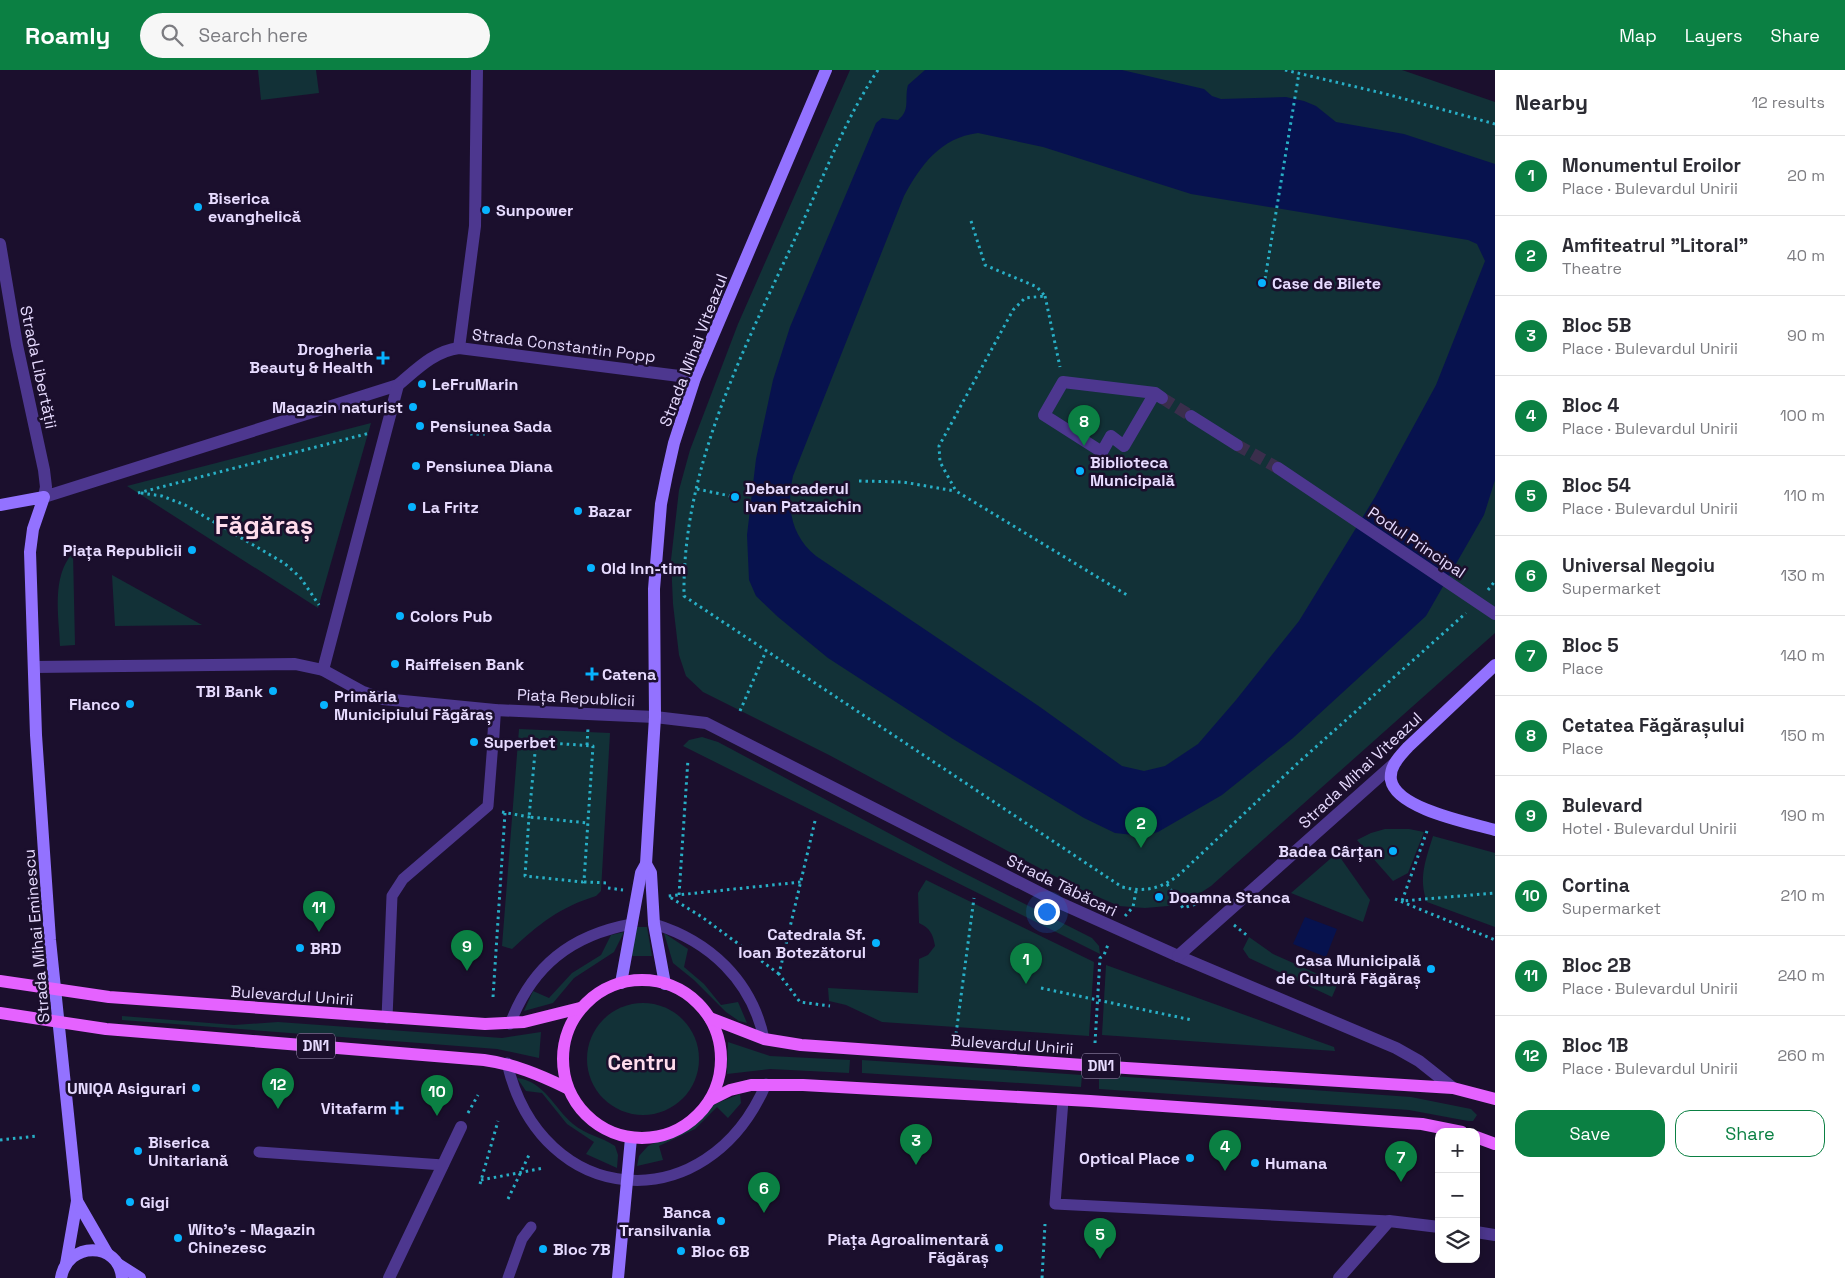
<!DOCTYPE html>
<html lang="en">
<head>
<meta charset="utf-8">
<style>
  :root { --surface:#fff; --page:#f7f7f7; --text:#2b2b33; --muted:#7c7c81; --line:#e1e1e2; --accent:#0b8043 }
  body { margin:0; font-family:"Space Grotesk",sans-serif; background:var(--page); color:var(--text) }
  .controls { position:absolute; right:15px; bottom:15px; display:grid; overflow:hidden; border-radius:10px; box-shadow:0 2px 12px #0003 }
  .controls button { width:45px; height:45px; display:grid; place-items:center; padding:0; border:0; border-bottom:1px solid var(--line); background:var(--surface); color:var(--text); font:25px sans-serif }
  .you { position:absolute; left:1046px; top:841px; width:18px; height:18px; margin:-12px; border:4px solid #fff; border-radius:50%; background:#1a73e8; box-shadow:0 0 0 8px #1a73e833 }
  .badge { display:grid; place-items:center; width:32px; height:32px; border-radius:50%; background:var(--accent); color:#fff; font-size:16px; font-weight:700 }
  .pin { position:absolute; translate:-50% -41px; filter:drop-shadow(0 1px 2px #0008) }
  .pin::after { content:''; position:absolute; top:26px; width:18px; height:15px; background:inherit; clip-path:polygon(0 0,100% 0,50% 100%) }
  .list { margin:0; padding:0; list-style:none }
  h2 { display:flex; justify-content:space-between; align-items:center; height:65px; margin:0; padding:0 20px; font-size:21px }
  h2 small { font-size:16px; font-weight:400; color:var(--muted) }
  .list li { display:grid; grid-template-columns:32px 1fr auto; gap:15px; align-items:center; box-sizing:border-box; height:80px; padding:0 20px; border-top:1px solid var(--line) }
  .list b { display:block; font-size:19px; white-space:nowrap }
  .list p { margin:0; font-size:16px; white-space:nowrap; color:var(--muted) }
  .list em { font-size:16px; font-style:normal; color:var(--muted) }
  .actions { display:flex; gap:10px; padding:15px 20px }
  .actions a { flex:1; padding:11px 0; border:1px solid var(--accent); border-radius:15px; text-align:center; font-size:18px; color:var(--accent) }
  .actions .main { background:var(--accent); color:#fff }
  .icon { flex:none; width:28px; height:28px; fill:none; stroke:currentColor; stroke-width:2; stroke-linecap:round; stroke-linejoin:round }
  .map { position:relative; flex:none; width:1495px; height:1208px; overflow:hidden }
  header { display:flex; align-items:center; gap:30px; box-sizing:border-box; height:70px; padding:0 25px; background:var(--accent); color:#fff }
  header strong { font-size:24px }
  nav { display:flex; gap:28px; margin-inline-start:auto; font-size:18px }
  .search { width:350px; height:45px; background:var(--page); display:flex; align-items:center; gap:12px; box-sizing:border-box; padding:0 18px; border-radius:28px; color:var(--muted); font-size:19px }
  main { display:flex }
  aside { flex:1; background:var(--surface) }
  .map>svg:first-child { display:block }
  .green { fill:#123137 }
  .water { fill:#07124e; fill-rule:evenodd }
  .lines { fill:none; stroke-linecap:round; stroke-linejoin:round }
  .street-tunnel { stroke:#3a2e4c; stroke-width:12; stroke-dasharray:12 6; stroke-linecap:butt }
  .path { stroke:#28afc6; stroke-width:3; stroke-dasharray:2.5 4; stroke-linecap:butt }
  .lane { stroke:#4d378f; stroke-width:11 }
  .street { stroke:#4d378f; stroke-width:12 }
  .secondary { stroke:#9372ff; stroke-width:12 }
  .primary { stroke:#e562ff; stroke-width:12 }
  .poi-dot { fill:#07b3ff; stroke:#1b0f2d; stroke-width:2 }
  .labels { text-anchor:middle; stroke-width:5; stroke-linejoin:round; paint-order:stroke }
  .shield { fill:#1b0f2d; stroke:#aa9ec0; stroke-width:1 }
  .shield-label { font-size:15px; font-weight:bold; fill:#e7dbff }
  .poi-label { font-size:16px; font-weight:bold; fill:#e7dbff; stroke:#1b0f2d; text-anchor:start }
  .street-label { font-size:16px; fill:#e7dbff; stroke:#1b0f2d }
  .district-label { font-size:21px; font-weight:bold; fill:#ffddec; stroke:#1b0f2d }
  .town-label { font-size:26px; font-weight:bold; fill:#ffddec; stroke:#1b0f2d }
</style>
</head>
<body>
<header>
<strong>Roamly</strong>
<div class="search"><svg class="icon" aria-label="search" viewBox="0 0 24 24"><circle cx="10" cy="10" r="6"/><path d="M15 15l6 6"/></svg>Search here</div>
<nav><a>Map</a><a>Layers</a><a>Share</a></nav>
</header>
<main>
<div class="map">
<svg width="1495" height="1208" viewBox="0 0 1495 1208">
  <rect width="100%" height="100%" fill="#1b0f2d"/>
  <!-- green -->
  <g class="green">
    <path d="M 258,0 L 316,0 L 319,23 L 261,30 Z"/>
    <path d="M 850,0 L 1402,0 L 1495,32 L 1495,563 L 1211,816 L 1188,831 L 1168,836 L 1145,838 L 1119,836 L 1073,816 L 829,685 L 703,622 L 686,606 L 679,585 L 673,534 L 671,490 L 679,420 L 690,380 L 738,254 Z"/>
    <path d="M 371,353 L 318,538 L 127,416 Z"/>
    <path d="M 73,483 L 75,575 L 60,576 C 59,547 51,506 73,483 Z"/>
    <path d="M 112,505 L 202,555 L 115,556 Z"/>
    <path d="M 519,659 L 610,663 L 601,821 L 596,826 C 560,837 539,854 512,879 L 502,876 Z"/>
    <path d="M 702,667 L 718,672 L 954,798 L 1092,868 L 1099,876 L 1100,884 L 683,676 L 689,670 Z"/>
    <path d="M 1385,759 L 1409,759 L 1424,762 L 1408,803 L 1393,811 L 1357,770 L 1371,763 Z"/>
    <path d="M 1433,766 L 1495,783 L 1495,857 L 1427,832 C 1418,808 1426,789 1433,766 Z"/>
    <path d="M 1337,783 L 1370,830 L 1363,852 L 1291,823 Z"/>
    <path d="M 926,810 L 1094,892 L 1089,966 L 882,952 L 846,935 L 829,931 L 828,918 L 918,923 L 919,889 L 928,885 L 935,876 C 933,864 930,858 919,853 L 918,823 Z"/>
    <path d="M 637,857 L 647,857 L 652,886 L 631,886 Z"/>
    <path d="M 624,862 L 614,882 L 574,908 L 553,933 L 524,941 L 533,921 L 549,928 L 572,903 L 601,885 L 611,865 Z"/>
    <path d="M 664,863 L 688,879 L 684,897 L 704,914 L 721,935 L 738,932 L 747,953 L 739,951 L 726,942 L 694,910 L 673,893 Z"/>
    <path d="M 1249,867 L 1273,884 L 1338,913 L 1332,927 L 1249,888 L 1243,879 Z"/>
    <path d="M 1106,895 L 1334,977 L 1335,981 L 1102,965 Z"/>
    <circle cx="643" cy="989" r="56"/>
    <path d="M 122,946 L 234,955 L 278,952 L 502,968 L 541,962 L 539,988 L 497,979 L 122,950 Z"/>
    <path d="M 728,972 L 770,986 L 850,990 L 849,1003 L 770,999 L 727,1004 Z"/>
    <path d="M 862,990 L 1082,1005 L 1081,1017 L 862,1003 Z"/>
    <path d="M 1099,1005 L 1411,1027 L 1471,1039 L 1477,1045 L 1473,1051 L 1468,1051 L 1409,1040 L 1099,1019 Z"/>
    <path d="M 517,1008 C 544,1011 555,1039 573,1054 C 586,1065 602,1067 615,1076 L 618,1085 L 617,1098 L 586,1084 L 594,1072 L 567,1054 L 542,1023 L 526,1021 Z"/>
    <path d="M 740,1024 L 741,1033 L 728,1048 L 717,1037 L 695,1059 L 659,1076 L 663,1090 L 637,1096 L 639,1086 L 648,1076 L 691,1055 L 712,1035 Z"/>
  </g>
  <!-- water -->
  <g class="water">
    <path d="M 1122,0 L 1204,19 L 1212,26 L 1221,29 L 1286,27 L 1304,31 L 1316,36 L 1336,52 L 1404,64 L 1495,94 L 1495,410 L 1484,445 L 1426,546 L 1293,668 L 1222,725 L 1158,762 L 1143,766 L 1115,763 L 1084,748 L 953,669 L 828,588 L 778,547 L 756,526 L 749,510 L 747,465 L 756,389 L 773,310 L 790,257 L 876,53 L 882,48 L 898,50 C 911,40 904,29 908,15 L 925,0 ZM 978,63 L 1043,77 L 1191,124 L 1468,170 L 1477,174 L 1485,191 L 1436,315 L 1375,427 L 1299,551 L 1236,630 L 1198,674 L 1165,696 L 1144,701 L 1122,696 L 1040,637 L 816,486 C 791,466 786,436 793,406 L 904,126 C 921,95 940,68 978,63 Z"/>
    <path d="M 1305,847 L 1337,859 L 1326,887 L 1293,874 Z"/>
  </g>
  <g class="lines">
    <!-- street-tunnel -->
    <g class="street-tunnel">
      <path d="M 1162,328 L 1191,346"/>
      <path d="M 1237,375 L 1278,398"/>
    </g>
    <!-- path -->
    <g class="path">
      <path d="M 878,0 C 845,49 824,106 799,160 C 746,275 682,396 684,526 L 1122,817 C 1146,823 1163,818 1181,803 L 1299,692 L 1466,543"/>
      <path d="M 1285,0 L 1390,25 L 1495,54"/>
      <path d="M 971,151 L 985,195 L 1037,217 L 1045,226 L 1025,228 L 1013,240 L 939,376 L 940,392 L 956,421 L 1127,525"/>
      <path d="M 1264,215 L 1299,3"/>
      <path d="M 1045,226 L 1060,297"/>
      <path d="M 470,364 L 485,364"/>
      <path d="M 859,411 L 903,412 L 955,421"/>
      <path d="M 697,419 L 735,427"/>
      <path d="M 138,423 L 370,363"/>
      <path d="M 141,423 L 162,426 L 185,435 L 284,493 L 300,507 L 319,535"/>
      <path d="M 1488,520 L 1495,511"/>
      <path d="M 740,641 L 766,581"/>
      <path d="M 587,675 L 588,658"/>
      <path d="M 502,742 L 529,747 L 525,806 L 583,812 L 584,811 L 593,676 L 536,672 L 529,747 L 588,753"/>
      <path d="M 815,751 L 779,904 L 800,932 L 830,936"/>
      <path d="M 1427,761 L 1402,831 L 1495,823"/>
      <path d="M 584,812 L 609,813"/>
      <path d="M 1167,814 L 1183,838 L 1206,831 L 1210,835"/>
      <path d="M 608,818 L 623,820"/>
      <path d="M 679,825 L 688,689"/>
      <path d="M 1395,829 L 1495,870"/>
      <path d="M 1125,846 L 1133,837 L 1136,821"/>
      <path d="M 1234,855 L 1249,867"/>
      <path d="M 779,904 L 702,847 L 668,826 L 801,812"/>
      <path d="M 1041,918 L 1192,950"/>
      <path d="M 493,927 L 505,743"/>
      <path d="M 956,964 L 974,828"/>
      <path d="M 1095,973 L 1100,888 L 1104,885 L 1109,872"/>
      <path d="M 468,1043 L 478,1025"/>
      <path d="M 0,1070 L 37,1066"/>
      <path d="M 481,1110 L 544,1098"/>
      <path d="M 480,1114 L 498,1051"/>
      <path d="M 508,1129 L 529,1085"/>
      <path d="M 1042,1208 L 1045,1154"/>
    </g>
    <!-- lane -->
    <g class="lane">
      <path d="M 654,854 C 710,871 752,911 764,969"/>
      <path d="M 387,948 L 392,826 L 403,809 L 488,736 L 493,672"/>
      <path d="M 510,954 C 532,896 571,865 632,854"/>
      <path d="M 507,993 C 541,1139 707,1152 766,1014"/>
      <path d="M 1063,1030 L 1055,1134 L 1389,1151"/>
      <path d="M 259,1082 L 443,1095"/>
      <path d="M 508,1208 L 522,1169 L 531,1157"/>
    </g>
    <!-- street -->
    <g class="street">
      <path d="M 0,174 L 17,275 L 44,400 L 46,417 L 44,427 L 398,315 C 416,300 434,281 459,278 L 695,308"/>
      <path d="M 459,278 L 475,156 L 477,0"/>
      <path d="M 1155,323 L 1124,376 L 1111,366 L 1102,382 L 1044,345 L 1063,312 L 1155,323 L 1162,328"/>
      <path d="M 1191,346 L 1237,375"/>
      <path d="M 1278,398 L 1495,544"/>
      <path d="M 34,597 L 295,594 L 323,600 L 363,622 L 383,629 L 495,640 L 655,647 L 706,653 L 1060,833 L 1178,886 L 1396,978 L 1419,991 L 1453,1018"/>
      <path d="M 323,600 L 398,315"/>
      <path d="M 493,672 L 495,640"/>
      <path d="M 1178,886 L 1396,692"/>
      <path d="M 1476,1162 L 1495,1165"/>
      <path d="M 389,1208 L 461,1057"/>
      <path d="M 1339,1208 L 1389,1151 L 1439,1157"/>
    </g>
    <!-- secondary -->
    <g class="secondary">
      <path d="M 0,435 L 44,427 L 33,459 L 30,482 L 36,665 L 50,870 L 77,1131 L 66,1194"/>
      <path d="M 1495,595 L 1408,677 C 1400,686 1389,696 1391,710 C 1396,739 1471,753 1495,760"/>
      <path d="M 646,794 L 651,803 L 654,854 L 665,914"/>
      <path d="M 621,913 L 641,803 L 646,794 L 655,647 L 654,519 L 661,434 L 667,404 L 674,373 L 695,308 L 826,0"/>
      <path d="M 77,1131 L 107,1183"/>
      <path d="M 118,1194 L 140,1208"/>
      <path d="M 61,1208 C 67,1171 119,1171 122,1208"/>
      <path d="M 618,1208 L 631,1068"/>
    </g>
    <!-- primary -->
    <g class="primary">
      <circle cx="642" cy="989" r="79"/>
      <path d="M 0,911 L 109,927 L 485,954 L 524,952 L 580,938"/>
      <path d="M 0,943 L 106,959 L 484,990 C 514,994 540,1005 567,1018"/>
      <path d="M 710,948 L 764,969 L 801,975 L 1126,998 L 1453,1018 L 1495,1029"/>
      <path d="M 710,1030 L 730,1020 L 751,1015 L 803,1015 L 1090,1031 L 1422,1054 L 1462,1062"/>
      <path d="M 1476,1067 L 1495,1074"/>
    </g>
  </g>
  <!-- markers -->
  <g class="poi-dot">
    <circle cx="198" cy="137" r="5"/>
    <circle cx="486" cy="140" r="5"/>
    <circle cx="1262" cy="213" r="5"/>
    <path d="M380.5 280.5h5v5h5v5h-5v5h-5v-5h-5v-5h5z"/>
    <circle cx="422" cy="314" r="5"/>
    <circle cx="413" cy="337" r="5"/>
    <circle cx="420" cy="356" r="5"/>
    <circle cx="416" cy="396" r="5"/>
    <circle cx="1080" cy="401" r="5"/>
    <circle cx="735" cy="427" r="5"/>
    <circle cx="412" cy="437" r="5"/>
    <circle cx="578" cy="441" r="5"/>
    <circle cx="192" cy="480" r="5"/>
    <circle cx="591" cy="498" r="5"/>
    <circle cx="400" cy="546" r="5"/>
    <circle cx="395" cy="594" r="5"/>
    <path d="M589.5 596.5h5v5h5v5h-5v5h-5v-5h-5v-5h5z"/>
    <circle cx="273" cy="621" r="5"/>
    <circle cx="130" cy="634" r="5"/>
    <circle cx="324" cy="635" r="5"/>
    <circle cx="474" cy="672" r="5"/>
    <circle cx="1393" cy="781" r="5"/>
    <circle cx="1159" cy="827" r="5"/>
    <circle cx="876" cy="873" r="5"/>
    <circle cx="300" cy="878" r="5"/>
    <circle cx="1431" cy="899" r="5"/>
    <circle cx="196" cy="1018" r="5"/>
    <path d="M394.5 1030.5h5v5h5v5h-5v5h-5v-5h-5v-5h5z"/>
    <circle cx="138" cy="1081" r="5"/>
    <circle cx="1190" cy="1088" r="5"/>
    <circle cx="1255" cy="1093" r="5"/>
    <circle cx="130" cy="1132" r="5"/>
    <circle cx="721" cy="1151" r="5"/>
    <circle cx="178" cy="1168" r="5"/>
    <circle cx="999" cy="1178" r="5"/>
    <circle cx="543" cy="1179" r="5"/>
    <circle cx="681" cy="1181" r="5"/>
  </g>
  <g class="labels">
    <!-- shield labels -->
    <g class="shield">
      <rect x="297" y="963.5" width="38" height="25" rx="4"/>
      <rect x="1082" y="983.5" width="38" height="25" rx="4"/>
    </g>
    <g class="shield-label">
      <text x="316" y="981">DN1</text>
      <text x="1101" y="1001">DN1</text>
    </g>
    <!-- poi labels -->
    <g class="poi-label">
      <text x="208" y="134">Biserica<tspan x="208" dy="18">evanghelică</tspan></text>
      <text x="496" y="146">Sunpower</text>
      <text x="1272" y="219">Case de Bilete</text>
      <text x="373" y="285" text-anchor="end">Drogheria<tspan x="373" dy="18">Beauty &amp; Health</tspan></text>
      <text x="432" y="320">LeFruMarin</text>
      <text x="403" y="343" text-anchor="end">Magazin naturist</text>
      <text x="430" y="362">Pensiunea Sada</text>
      <text x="1090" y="398">Biblioteca<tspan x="1090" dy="18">Municipală</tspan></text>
      <text x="426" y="402">Pensiunea Diana</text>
      <text x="745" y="424">Debarcaderul<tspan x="745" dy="18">Ivan Patzaichin</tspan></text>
      <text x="422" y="443">La Fritz</text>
      <text x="588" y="447">Bazar</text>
      <text x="182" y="486" text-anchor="end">Piața Republicii</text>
      <text x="601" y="504">Old Inn-tim</text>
      <text x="410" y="552">Colors Pub</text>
      <text x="405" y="600">Raiffeisen Bank</text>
      <text x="602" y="610">Catena</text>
      <text x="263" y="627" text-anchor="end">TBI Bank</text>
      <text x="334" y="632">Primăria<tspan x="334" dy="18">Municipiului Făgăraș</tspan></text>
      <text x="120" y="640" text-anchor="end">Flanco</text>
      <text x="484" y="678">Superbet</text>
      <text x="1383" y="787" text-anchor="end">Badea Cârțan</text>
      <text x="1169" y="833">Doamna Stanca</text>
      <text x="866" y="870" text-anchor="end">Catedrala Sf.<tspan x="866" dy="18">Ioan Botezătorul</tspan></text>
      <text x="310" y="884">BRD</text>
      <text x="1421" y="896" text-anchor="end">Casa Municipală<tspan x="1421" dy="18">de Cultură Făgăraș</tspan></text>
      <text x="186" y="1024" text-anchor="end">UNIQA Asigurari</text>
      <text x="387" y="1044" text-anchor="end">Vitafarm</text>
      <text x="148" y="1078">Biserica<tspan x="148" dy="18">Unitariană</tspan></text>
      <text x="1180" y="1094" text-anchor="end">Optical Place</text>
      <text x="1265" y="1099">Humana</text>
      <text x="140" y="1138">Gigi</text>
      <text x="711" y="1148" text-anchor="end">Banca<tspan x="711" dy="18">Transilvania</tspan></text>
      <text x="188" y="1165">Wito's - Magazin<tspan x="188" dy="18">Chinezesc</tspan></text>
      <text x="989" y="1175" text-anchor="end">Piața Agroalimentară<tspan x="989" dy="18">Făgăraș</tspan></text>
      <text x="553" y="1185">Bloc 7B</text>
      <text x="691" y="1187">Bloc 6B</text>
    </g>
    <!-- street labels -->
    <g class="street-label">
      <text transform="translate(564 275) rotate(7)" y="6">Strada Constantin Popp</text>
      <text transform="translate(693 280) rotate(-69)" y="6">Strada Mihai Viteazul</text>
      <text transform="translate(39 297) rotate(78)" y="6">Strada Libertății</text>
      <text transform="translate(1417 472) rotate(34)" y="6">Podul Principal</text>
      <text transform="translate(576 627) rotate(3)" y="6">Piața Republicii</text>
      <text transform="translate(1360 700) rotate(-43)" y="6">Strada Mihai Viteazul</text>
      <text transform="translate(1062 815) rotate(26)" y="6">Strada Tăbăcari</text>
      <text transform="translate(36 866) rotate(-95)" y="6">Strada Mihai Eminescu</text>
      <text transform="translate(292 925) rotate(4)" y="6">Bulevardul Unirii</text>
      <text transform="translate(1012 974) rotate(4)" y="6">Bulevardul Unirii</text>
    </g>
    <!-- district labels -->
    <g class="district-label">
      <text x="642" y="1000">Centru</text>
    </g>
    <!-- town labels -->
    <g class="town-label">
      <text x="264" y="464">Făgăraș</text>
    </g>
  </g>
</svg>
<div class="controls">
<button>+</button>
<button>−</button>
<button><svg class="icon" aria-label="layers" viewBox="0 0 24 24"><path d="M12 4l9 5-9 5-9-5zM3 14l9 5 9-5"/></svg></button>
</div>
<div class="you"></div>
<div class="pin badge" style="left:1026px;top:914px">1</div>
<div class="pin badge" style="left:1141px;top:778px">2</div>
<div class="pin badge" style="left:916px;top:1095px">3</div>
<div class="pin badge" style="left:1225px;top:1101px">4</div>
<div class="pin badge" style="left:1100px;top:1189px">5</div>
<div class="pin badge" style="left:764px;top:1143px">6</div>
<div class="pin badge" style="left:1401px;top:1112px">7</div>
<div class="pin badge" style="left:1084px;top:376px">8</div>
<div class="pin badge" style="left:467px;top:901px">9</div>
<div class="pin badge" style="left:437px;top:1046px">10</div>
<div class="pin badge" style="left:319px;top:862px">11</div>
<div class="pin badge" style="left:278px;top:1039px">12</div>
</div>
<aside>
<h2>Nearby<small>12 results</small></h2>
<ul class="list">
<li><span class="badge">1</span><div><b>Monumentul Eroilor</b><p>Place · Bulevardul Unirii</p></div><em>20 m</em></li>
<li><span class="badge">2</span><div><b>Amfiteatrul &quot;Litoral&quot;</b><p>Theatre</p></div><em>40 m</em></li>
<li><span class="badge">3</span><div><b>Bloc 5B</b><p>Place · Bulevardul Unirii</p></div><em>90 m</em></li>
<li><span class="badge">4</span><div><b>Bloc 4</b><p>Place · Bulevardul Unirii</p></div><em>100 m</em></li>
<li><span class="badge">5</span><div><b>Bloc 54</b><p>Place · Bulevardul Unirii</p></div><em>110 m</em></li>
<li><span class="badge">6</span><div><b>Universal Negoiu</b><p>Supermarket</p></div><em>130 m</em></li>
<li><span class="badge">7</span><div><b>Bloc 5</b><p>Place</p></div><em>140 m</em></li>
<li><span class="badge">8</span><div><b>Cetatea Făgărașului</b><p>Place</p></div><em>150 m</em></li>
<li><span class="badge">9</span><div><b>Bulevard</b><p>Hotel · Bulevardul Unirii</p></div><em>190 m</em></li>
<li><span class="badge">10</span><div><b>Cortina</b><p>Supermarket</p></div><em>210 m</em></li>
<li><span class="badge">11</span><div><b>Bloc 2B</b><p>Place · Bulevardul Unirii</p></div><em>240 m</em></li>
<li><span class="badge">12</span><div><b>Bloc 1B</b><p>Place · Bulevardul Unirii</p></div><em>260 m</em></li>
</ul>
<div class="actions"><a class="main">Save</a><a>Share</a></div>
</aside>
</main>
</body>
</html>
